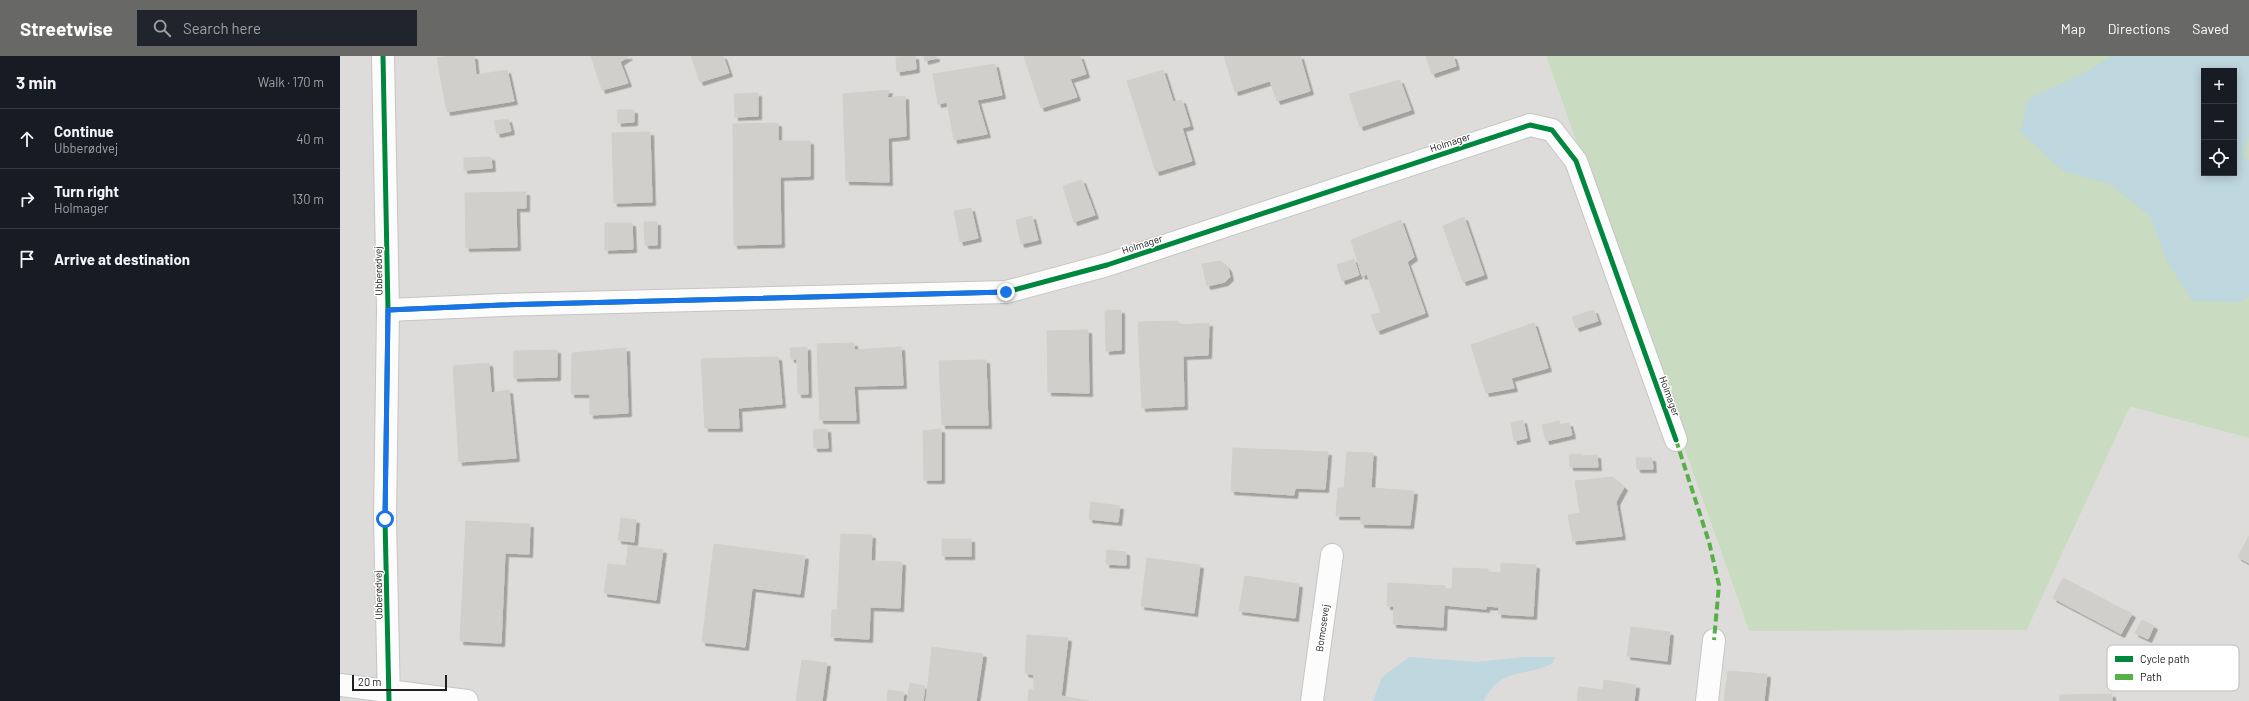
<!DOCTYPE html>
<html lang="en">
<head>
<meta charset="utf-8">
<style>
  :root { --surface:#171b24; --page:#20242c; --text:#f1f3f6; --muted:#9ea1a6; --line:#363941; --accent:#686866 }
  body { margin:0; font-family:Barlow,sans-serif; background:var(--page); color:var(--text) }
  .controls { position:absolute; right:12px; top:12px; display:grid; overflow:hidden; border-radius:0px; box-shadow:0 2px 10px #0003 }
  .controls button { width:36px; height:36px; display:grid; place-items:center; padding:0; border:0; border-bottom:1px solid var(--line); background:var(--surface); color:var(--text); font:20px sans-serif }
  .scale { position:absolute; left:12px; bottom:10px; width:95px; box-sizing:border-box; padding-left:4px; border:2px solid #202020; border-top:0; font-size:11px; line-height:14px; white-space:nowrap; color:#202020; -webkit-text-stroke:3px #fff; paint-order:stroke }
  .stop { position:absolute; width:12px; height:12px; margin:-9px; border:3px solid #1a73e8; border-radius:50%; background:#fff }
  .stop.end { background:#1a73e8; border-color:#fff; box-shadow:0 1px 4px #0008 }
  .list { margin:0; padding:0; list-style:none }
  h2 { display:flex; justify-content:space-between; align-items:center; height:52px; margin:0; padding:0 16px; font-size:17px }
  h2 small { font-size:13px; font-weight:400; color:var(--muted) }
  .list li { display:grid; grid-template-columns:26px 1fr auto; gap:12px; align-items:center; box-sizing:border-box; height:60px; padding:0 16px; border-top:1px solid var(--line) }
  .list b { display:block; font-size:15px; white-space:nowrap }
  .list p { margin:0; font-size:13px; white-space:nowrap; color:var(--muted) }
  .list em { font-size:13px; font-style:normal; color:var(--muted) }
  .icon { flex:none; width:22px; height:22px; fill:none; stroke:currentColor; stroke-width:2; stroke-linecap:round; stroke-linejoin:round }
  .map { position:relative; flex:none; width:1909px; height:645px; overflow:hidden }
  header { display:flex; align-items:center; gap:24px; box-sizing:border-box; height:56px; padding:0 20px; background:var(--accent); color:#fff }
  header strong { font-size:19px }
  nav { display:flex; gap:22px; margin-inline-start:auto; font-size:14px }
  .search { width:280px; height:36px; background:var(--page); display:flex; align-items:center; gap:10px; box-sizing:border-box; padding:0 14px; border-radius:0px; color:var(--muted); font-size:15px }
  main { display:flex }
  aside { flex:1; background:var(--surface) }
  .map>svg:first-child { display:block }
  .residential { fill:#dddcda }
  .forest { fill:#c9dbc0; fill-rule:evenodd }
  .water { fill:#bfd7de; fill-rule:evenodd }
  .building { fill:#d1cfcc; stroke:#d1cfcb; filter:url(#shadow) }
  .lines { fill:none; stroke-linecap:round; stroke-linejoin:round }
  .minor-casing { stroke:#c5c5c3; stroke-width:24 }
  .minor { stroke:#fcfcfc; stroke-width:22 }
  .quiet { stroke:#55b145; stroke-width:4; stroke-dasharray:8 4; stroke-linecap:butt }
  .cycleway-casing { stroke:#fff; stroke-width:8 }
  .cycleway { stroke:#00873e; stroke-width:5 }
  .route { stroke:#1a73e8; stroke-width:5 }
  .labels { text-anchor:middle; stroke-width:3; stroke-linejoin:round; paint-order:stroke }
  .street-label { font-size:10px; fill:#202020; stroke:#fff }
  .key { fill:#fff; stroke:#bcbcbc; stroke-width:1 }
  .key-label { font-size:11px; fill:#202020 }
</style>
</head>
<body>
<header>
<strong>Streetwise</strong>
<div class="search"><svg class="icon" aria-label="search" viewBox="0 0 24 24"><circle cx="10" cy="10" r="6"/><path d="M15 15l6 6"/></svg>Search here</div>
<nav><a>Map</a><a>Directions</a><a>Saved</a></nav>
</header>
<main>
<aside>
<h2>3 min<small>Walk · 170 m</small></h2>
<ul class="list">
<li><svg class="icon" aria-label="ahead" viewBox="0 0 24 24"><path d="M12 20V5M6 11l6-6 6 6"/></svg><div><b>Continue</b><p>Ubberødvej</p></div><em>40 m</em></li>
<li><svg class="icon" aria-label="right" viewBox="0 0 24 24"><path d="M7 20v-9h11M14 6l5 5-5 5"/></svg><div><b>Turn right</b><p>Holmager</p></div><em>130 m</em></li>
<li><svg class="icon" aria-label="arrive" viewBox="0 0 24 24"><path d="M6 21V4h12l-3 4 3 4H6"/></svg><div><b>Arrive at destination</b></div></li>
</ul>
</aside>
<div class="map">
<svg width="1909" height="645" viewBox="0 0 1909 645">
  <defs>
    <filter id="shadow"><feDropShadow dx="3.5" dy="3.5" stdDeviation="0" flood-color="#0004"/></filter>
  </defs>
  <rect width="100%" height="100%" fill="#eeede9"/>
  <!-- residential -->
  <path class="residential" d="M 0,0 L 1206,0 L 1409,575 L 1687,574 L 1790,351 L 1909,382 L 1909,645 L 0,645 Z"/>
  <!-- forest -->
  <path class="forest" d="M 1206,0 L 1909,0 L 1909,382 L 1790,351 L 1687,574 L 1409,575 ZM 1864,15 L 1894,15 L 1894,117 L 1864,117 Z"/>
  <!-- water -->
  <g class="water">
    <path d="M 1771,0 L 1909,0 L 1909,79 L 1903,99 L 1909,104 L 1909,240 L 1902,246 L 1852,245 L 1826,203 L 1810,160 L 1770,128 L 1723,115 L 1680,75 L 1688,43 L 1746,16 ZM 1864,15 L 1894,15 L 1894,117 L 1864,117 Z"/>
    <path d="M 1069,601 L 1136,606 L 1184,601 L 1215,601 L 1213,607 C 1185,622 1161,610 1144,645 L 1033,645 L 1042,621 Z"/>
  </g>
  <!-- building -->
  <g class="building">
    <path d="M 109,0 L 134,0 L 136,19 L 167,14 L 174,45 L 107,56 L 97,2 Z"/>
    <path d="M 251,0 L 289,0 L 280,6 L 288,27 L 262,34 Z"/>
    <path d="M 351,0 L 383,0 L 389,17 L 360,26 Z"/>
    <path d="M 575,0 L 576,13 L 557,16 L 556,1 Z"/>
    <path d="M 584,0 L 596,0 L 596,2 L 585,5 Z"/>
    <path d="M 684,0 L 740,0 L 746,18 L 730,23 L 737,41 L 701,52 Z"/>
    <path d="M 884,0 L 960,0 L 970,35 L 937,45 L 930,25 L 895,36 Z"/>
    <path d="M 1086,0 L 1113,0 L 1116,10 L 1092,18 Z"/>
    <path d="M 655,8 L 662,39 L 637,44 L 647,78 L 614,84 L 607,46 L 598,48 L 593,18 Z"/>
    <path d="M 823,14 L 833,46 L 842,44 L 850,70 L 842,72 L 852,105 L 816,116 L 787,25 Z"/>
    <path d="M 1060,24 L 1071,54 L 1020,71 L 1009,38 Z"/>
    <path d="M 549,34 L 547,42 L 565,40 L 566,80 L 548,82 L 549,126 L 506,125 L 503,38 Z"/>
    <path d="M 418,37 L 418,60 L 395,61 L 394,38 Z"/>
    <path d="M 277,54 L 294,54 L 294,66 L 278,67 Z"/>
    <path d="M 168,63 L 171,75 L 157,78 L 154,65 Z"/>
    <path d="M 438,67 L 438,85 L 470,85 L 470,120 L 440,121 L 441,188 L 394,189 L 393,68 Z"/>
    <path d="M 310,76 L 312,146 L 274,147 L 272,77 Z"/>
    <path d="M 151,101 L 152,112 L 124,114 L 124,102 Z"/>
    <path d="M 742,124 L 755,159 L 734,166 L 723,130 Z"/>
    <path d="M 186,136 L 186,152 L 176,152 L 177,191 L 126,192 L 125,137 Z"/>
    <path d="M 631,152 L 638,182 L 620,186 L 614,155 Z"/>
    <path d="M 692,160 L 698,184 L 681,188 L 676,164 Z"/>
    <path d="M 1124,161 L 1144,219 L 1123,226 L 1103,170 Z"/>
    <path d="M 1061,164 L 1074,201 L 1067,206 L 1085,257 L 1037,275 L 1031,259 L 1041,257 L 1027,218 L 1022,220 L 1011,184 Z"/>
    <path d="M 304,166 L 317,166 L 317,189 L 305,189 Z"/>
    <path d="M 265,167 L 292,167 L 293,193 L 265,194 Z"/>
    <path d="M 1014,203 L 1019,219 L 1002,225 L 997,209 Z"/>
    <path d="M 881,205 L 888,212 L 890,221 L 885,226 L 867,230 L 862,208 Z"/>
    <path d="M 781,254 L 781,294 L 766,295 L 765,255 Z"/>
    <path d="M 1254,254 L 1258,265 L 1236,272 L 1232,261 Z"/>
    <path d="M 838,265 L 839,269 L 869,267 L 868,299 L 843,300 L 844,350 L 802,352 L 798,266 Z"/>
    <path d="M 1194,267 L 1208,312 L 1171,322 L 1174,332 L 1146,337 L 1131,289 Z"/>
    <path d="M 748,274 L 749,337 L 708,336 L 707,275 Z"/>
    <path d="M 514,287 L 514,294 L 561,291 L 563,329 L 514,330 L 516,364 L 480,364 L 477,288 Z"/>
    <path d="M 467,291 L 468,338 L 458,338 L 457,303 L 451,303 L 450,292 Z"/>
    <path d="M 286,292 L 288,357 L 250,359 L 250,338 L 231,338 L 232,297 Z"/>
    <path d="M 217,294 L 217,321 L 174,322 L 174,295 Z"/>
    <path d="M 438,301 L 442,348 L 398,352 L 399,372 L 365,372 L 361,303 Z"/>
    <path d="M 646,304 L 648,369 L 602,369 L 599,305 Z"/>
    <path d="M 149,307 L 151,337 L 169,334 L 176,402 L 119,406 L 113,310 Z"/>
    <path d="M 1183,364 L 1187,382 L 1174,385 L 1171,367 Z"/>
    <path d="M 1219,365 L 1220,369 L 1229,367 L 1232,379 L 1206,385 L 1202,369 Z"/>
    <path d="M 487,373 L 488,392 L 474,392 L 473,374 Z"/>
    <path d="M 601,373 L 601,424 L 584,424 L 583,375 Z"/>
    <path d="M 893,392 L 988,396 L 985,433 L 955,432 L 954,439 L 891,435 Z"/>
    <path d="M 1007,396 L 1033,397 L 1031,432 L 1074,435 L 1070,469 L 1021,468 L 1021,460 L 996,460 L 998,432 L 1004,432 Z"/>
    <path d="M 1242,398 L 1242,400 L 1257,399 L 1258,411 L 1230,411 L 1229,399 Z"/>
    <path d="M 1296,402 L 1312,402 L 1313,413 L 1297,413 Z"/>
    <path d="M 1273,421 L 1284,431 L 1276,446 L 1282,480 L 1233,485 L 1228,459 L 1240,457 L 1235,425 Z"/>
    <path d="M 751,446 L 780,450 L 778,466 L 749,463 Z"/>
    <path d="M 281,462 L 296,464 L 294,486 L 278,484 Z"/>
    <path d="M 126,465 L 190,468 L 189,498 L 165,497 L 161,587 L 120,585 Z"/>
    <path d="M 501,478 L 532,479 L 531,505 L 562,506 L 560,552 L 530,551 L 529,583 L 491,581 L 492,554 L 497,554 Z"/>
    <path d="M 1909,480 L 1909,507 L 1898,501 Z"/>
    <rect x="602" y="483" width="29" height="17"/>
    <path d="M 374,488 L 465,500 L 460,538 L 412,532 L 405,591 L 362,586 Z"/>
    <path d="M 288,490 L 323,494 L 316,544 L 264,537 L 268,508 L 286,510 Z"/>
    <path d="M 767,494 L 786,496 L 786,509 L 766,508 Z"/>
    <path d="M 807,502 L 860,509 L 854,557 L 801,550 Z"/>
    <path d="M 1161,507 L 1196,509 L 1193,560 L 1158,558 L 1159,551 L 1146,550 L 1146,553 L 1104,549 L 1103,571 L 1053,568 L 1054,550 L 1047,550 L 1048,527 L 1105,530 L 1104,533 L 1112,533 L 1113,512 L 1148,513 L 1148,516 L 1161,517 Z"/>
    <path d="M 905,520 L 959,528 L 955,562 L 899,555 Z"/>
    <path d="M 1723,522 L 1792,558 L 1781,578 L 1713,542 Z"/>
    <path d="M 1802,564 L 1814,570 L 1808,583 L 1795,577 Z"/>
    <path d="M 1291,571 L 1330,576 L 1327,605 L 1287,600 Z"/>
    <path d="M 687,579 L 728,582 L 721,640 L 749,645 L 688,645 L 689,634 L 694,634 L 694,619 L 685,617 Z"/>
    <path d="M 592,591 L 643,598 L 636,645 L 586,645 Z"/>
    <path d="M 462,604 L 487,607 L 482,645 L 456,645 Z"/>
    <path d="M 1388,615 L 1427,618 L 1424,645 L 1384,645 Z"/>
    <path d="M 1264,624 L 1296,629 L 1294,645 L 1237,645 L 1239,631 L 1263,634 Z"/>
    <path d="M 570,627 L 585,630 L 583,645 L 567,645 Z"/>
    <path d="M 548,634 L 564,636 L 563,645 L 547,645 Z"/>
    <path d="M 1772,638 L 1772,645 L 1720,645 L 1720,639 Z"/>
  </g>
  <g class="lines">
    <!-- minor casing -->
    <g class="minor-casing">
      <g id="minor">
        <path d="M 43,0 L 48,254 L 45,463 L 49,645"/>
        <path d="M 48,254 L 162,249 L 666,236 L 767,209 L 1190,69 L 1212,74 L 1236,105 L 1336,384"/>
        <path d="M 0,629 L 127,645"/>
        <path d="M 972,645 L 992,499"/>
        <path d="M 1367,645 L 1374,584"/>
      </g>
    </g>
    <!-- minor -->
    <use href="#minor" class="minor"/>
    <!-- quiet -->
    <path class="quiet" d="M 1336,384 L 1369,486 L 1379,529 L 1374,584"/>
    <!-- cycleway casing -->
    <g class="cycleway-casing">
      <g id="cycleway">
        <path d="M 43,0 L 48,254 L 45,463 L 49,645"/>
        <path d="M 48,254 L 162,249 L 666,236 L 767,209 L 1190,69 L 1212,74 L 1236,105 L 1336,384"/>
      </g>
    </g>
    <!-- cycleway -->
    <use href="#cycleway" class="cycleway"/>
  </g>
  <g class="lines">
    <!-- route -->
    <path class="route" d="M 45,463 L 48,254 L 162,249 L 666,236"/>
  </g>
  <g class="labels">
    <!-- street labels -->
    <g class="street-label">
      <text transform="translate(1110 86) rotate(-18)" y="4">Holmager</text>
      <text transform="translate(802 188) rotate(-18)" y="4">Holmager</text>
      <text transform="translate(38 215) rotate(-91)" y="4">Ubberødvej</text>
      <text transform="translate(1330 340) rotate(70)" y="4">Holmager</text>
      <text transform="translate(38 539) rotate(-91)" y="4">Ubberødvej</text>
      <text transform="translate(982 572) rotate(-82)" y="4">Bomosevej</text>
    </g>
  </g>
  <!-- legend -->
  <rect x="1767" y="589" width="132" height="46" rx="6" class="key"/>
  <rect x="1775" y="600" width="18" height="6" fill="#00873e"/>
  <rect x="1775" y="618" width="18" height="6" fill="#55b145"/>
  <g class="key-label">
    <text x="1800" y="607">Cycle path</text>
    <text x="1800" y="625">Path</text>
  </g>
</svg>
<div class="controls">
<button>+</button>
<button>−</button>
<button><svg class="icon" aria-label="locate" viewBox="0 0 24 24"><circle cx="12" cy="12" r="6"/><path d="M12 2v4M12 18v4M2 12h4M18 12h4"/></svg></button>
</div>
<div class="scale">20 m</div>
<div class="stop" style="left:45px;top:463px"></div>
<div class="stop end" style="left:666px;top:236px"></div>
</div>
</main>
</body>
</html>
